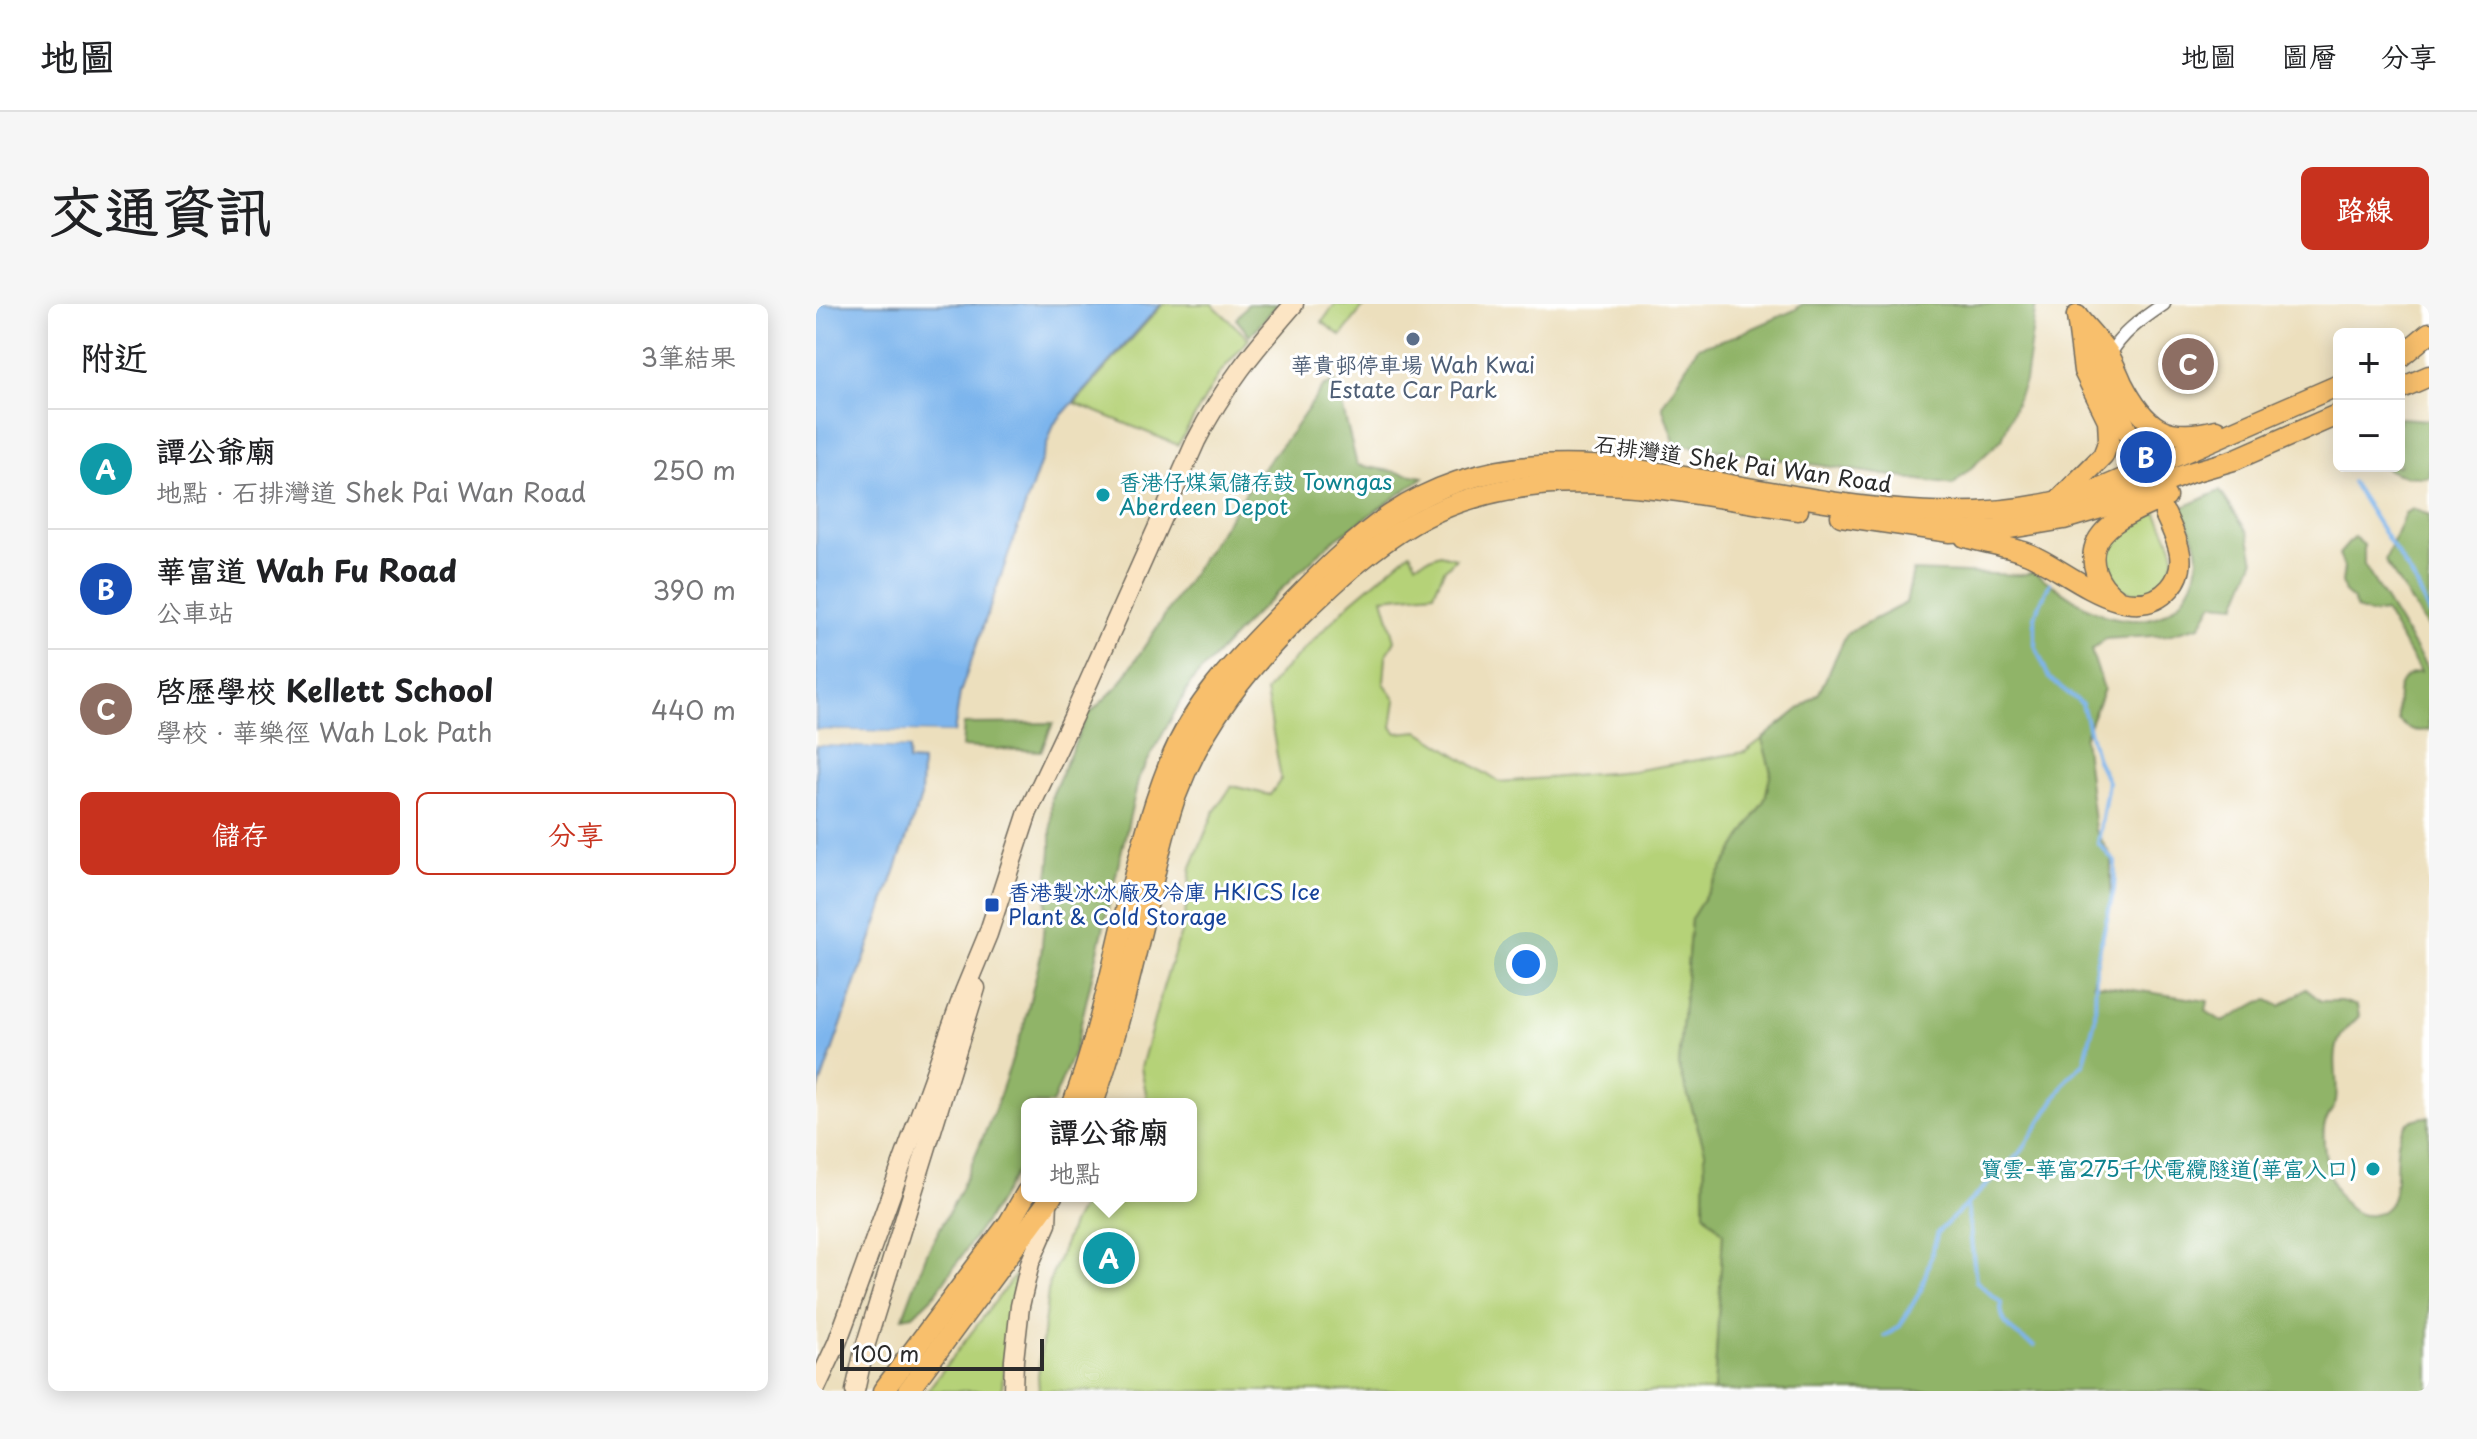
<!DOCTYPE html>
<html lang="zh-TW">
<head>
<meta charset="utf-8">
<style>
  :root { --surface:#fff; --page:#f6f6f6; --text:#202124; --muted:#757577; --line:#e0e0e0; --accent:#c8321e }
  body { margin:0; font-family:"Playpen Sans","LXGW WenKai TC",sans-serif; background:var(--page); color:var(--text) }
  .controls { position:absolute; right:24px; top:24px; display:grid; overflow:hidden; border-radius:12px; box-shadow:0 4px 20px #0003 }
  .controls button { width:72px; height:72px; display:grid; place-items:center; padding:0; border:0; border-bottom:2px solid var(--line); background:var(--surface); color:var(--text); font:40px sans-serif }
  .scale { position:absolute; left:24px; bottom:20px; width:204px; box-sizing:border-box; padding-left:8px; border:4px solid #2b2b2b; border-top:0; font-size:22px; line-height:28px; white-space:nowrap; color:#2b2b2b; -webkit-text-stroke:6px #fff; paint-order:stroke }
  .you { position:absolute; left:710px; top:660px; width:28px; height:28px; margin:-20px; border:6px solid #fff; border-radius:50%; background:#1a73e8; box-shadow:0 0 0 12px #1a73e833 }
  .badge { display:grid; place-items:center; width:52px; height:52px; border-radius:50%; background:var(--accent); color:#fff; font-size:26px; font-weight:700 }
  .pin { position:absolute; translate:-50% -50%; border:4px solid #fff; box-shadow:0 2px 8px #0006 }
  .popup { position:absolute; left:205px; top:794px; width:176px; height:104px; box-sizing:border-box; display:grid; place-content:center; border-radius:12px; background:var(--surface); filter:drop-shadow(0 2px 6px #0005); font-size:26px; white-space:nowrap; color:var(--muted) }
  .popup b { font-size:30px; color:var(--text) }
  .popup::after { content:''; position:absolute; left:50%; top:100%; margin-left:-16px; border:16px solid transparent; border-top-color:var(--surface) }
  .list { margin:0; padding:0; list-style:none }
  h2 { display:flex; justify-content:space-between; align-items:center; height:104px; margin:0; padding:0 32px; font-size:34px }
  h2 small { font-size:26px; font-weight:400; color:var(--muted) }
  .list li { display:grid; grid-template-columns:52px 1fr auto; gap:24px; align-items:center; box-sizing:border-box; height:120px; padding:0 32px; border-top:2px solid var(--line) }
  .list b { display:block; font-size:30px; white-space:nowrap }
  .list p { margin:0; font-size:26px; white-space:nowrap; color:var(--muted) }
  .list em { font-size:26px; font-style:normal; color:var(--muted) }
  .actions { display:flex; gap:16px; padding:24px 32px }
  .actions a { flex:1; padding:18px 0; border:2px solid var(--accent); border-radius:12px; text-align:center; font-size:28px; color:var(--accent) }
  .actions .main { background:var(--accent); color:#fff }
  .map { position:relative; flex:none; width:1613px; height:1087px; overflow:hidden; border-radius:12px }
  header { display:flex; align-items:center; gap:48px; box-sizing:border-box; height:112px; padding:0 40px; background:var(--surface); border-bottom:2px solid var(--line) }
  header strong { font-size:38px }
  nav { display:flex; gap:44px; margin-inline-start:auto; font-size:28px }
  .intro { display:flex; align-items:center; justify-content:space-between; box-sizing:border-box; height:192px; padding:0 48px }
  h1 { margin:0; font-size:56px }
  .button { padding:20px 36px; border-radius:12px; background:var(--accent); color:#fff; font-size:28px; font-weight:700 }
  main { display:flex; gap:48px; padding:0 48px }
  aside { flex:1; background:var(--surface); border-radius:12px; box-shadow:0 4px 20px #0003 }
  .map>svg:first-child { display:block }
  .green { fill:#b5d278; stroke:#707e52; stroke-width:2 }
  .forest { fill:#90b468; stroke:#5e704a; stroke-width:2 }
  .water { fill:#7db5ed; stroke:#54708c; stroke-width:2 }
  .pier { fill:#ecdfbd }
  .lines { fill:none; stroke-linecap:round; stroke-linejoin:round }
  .stream { stroke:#7db5ed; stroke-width:4 }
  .street-casing { stroke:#6f6a5e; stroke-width:15 }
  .secondary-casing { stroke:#6f6a5e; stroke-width:21 }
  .primary-casing { stroke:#6f6a5e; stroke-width:23 }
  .street { stroke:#fff; stroke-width:12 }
  .secondary { stroke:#fce5c4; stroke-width:18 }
  .primary { stroke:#f8bf6c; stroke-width:20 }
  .service-dot { fill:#5c6f8a; stroke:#fff; stroke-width:3 }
  .culture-dot { fill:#0f9aa8; stroke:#fff; stroke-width:3 }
  .transit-dot { fill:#1a4fb4; stroke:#fff; stroke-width:3 }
  .labels { text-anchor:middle; stroke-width:6; stroke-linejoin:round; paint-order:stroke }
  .service-label { font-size:22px; fill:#4e5e75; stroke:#fff }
  .street-label { font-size:22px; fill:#2b2b2b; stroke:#fff }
  .culture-label { font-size:22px; fill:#0d838f; stroke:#fff; text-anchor:start }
  .transit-label { font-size:22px; fill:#164399; stroke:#fff; text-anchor:start }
</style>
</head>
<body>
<header>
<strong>地圖</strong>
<nav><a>地圖</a><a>圖層</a><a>分享</a></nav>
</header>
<div class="intro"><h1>交通資訊</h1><a class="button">路線</a></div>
<main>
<aside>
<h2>附近<small>3筆結果</small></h2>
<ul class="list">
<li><span class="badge" style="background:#0f9aa8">A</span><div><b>譚公爺廟</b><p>地點 · 石排灣道 Shek Pai Wan Road</p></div><em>250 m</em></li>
<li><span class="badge" style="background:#1a4fb4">B</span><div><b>華富道 Wah Fu Road</b><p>公車站</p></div><em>390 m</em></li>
<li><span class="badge" style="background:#8d6e63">C</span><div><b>啓歷學校 Kellett School</b><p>學校 · 華樂徑 Wah Lok Path</p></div><em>440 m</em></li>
</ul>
<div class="actions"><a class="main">儲存</a><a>分享</a></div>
</aside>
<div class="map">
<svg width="1613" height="1087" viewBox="0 0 1613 1087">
  <rect width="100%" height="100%" fill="#fff"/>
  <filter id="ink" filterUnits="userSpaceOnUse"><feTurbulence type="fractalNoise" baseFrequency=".0125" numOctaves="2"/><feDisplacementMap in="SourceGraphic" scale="16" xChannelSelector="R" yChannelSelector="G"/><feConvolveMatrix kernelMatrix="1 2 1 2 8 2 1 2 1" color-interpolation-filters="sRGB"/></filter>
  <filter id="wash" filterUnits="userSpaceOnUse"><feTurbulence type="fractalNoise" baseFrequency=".006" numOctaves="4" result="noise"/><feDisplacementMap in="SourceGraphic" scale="32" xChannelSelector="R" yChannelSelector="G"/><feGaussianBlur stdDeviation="1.8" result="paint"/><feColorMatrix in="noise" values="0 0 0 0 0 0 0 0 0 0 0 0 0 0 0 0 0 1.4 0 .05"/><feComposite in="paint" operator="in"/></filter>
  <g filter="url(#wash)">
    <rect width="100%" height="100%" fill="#ecdfbd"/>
    <!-- green -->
    <g class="green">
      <path d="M 347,0 L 396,0 L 433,35 L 403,70 L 362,141 L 259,99 Z"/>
      <path d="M 519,0 L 549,0 L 525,32 L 506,18 Z"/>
      <path d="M 1339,205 C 1344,217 1357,239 1358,251 C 1358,253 1356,260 1355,262 C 1342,304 1284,295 1288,251 C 1288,243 1289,235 1295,229 C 1307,219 1326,212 1339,205 Z"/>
      <path d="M 594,248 L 600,259 L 624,250 L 640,254 L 628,266 L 618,289 L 567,294 L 579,336 L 570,352 L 568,379 L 580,396 L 576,423 L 581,429 L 603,427 L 683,478 L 816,467 L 929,448 L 946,435 L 955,468 L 949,495 L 875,615 L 863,762 L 889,847 L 888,909 L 907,929 L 898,1087 L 223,1087 L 222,1072 L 233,979 L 257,918 L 271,892 L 375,892 L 375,800 L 332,800 L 325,763 L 348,680 L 368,619 L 375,563 L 398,508 L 416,482 L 454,491 L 465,475 L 450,388 L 461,373 L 535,298 Z"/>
      <path d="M 200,970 L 189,1040 L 186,1087 L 111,1087 Z"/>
    </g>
    <!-- forest -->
    <g class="forest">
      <path d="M 432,0 L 462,0 L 434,32 L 420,15 Z"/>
      <path d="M 986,0 L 1220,0 L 1209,77 L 1186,135 L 1137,181 L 859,140 L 846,102 L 882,43 L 919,32 L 979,6 Z"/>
      <path d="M 520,77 L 541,161 L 608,173 L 515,238 L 435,314 L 376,377 L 323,473 L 259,745 L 236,800 L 211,800 L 211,849 L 180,902 L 120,989 L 97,1011 L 87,1013 L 111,949 L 144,887 L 179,805 L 208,721 L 225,651 L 235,546 L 235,494 L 253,452 L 271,412 L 303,381 L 440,173 L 478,125 L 507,83 Z"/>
      <path d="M 1583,114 L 1613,116 L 1613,173 C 1595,173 1581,173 1566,162 L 1583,162 Z"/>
      <path d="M 1404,187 L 1432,229 L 1438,257 L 1420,301 L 1397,299 L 1384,322 L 1351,331 L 1289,335 L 1275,346 L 1288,385 L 1268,434 L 1279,526 L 1295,552 L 1295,597 L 1277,680 L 1392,697 L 1390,707 L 1407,718 L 1443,698 L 1452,696 L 1464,702 L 1490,685 L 1505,697 L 1526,697 L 1541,702 L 1543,712 C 1537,719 1527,727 1523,736 C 1515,755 1523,777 1520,797 C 1518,806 1509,813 1508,824 C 1505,850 1519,916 1556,911 C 1605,903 1553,813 1613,813 L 1613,1087 L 898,1087 L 907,929 L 888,909 L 889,847 L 863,762 L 875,615 L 949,495 L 955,468 L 946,435 L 1003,389 L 1031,329 L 1090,299 L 1097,267 L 1205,271 L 1217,268 C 1240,282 1265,304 1292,312 C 1307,316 1325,318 1340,313 C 1367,304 1386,273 1381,244 C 1378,230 1371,217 1365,204 Z"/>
      <path d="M 1597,205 L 1613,211 L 1613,326 L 1569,257 L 1589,209 Z"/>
      <path d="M 1538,233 L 1548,241 L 1548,261 L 1613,367 L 1613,426 C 1600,428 1591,426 1582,416 C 1581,394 1578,371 1604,368 L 1569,308 L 1554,310 L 1541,305 L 1537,296 L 1529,289 L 1526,278 L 1528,264 L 1523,250 Z"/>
      <path d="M 237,419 L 225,447 L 146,443 L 148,420 Z"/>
    </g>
    <!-- water -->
    <g class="water">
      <path d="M 0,0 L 345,0 L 238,120 L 144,389 L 138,429 L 0,426 Z"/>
      <path d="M 0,441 L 93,444 L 92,457 L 106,458 L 105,493 L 0,793 Z"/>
    </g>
    <!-- pier -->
    <g class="pier">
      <path d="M 0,426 L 138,429 L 138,433 L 0,430 Z"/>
      <path d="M 0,437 L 93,440 L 97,444 L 0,441 Z"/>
    </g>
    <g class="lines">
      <!-- stream -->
      <g class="stream">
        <path d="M 1536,178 L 1600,279 L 1613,310"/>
        <path d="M 1151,900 L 1160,977 L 1185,999 C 1184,1023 1200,1030 1218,1042"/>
        <path d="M 1069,1032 L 1084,1022 L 1105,986 L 1122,928 L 1205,848 L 1253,773 L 1268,759 L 1279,715 L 1280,660 L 1298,585 L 1299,558 L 1282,539 L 1292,478 L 1281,456 L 1266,400 L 1233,374 L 1219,341 L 1219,311 L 1234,279"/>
      </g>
    </g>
  </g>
  <g filter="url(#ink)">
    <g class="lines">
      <!-- street casing -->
      <g class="street-casing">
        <path id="street" d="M 1293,52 C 1306,28 1326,15 1348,0"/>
      </g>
      <!-- secondary casing -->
      <g class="secondary-casing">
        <g id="secondary">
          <path d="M 0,1084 L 21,1039 L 38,993 L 148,688 L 172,630 L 212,508 L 257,413 L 380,137 C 408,82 438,46 478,0"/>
          <path d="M 39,1087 L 48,1046 L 160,684"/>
          <path d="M 197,1087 L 198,1056 L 204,1002 L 214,959 L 231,920 L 232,898"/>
        </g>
      </g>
      <!-- primary casing -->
      <g class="primary-casing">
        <g id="primary">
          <path d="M 1261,12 C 1271,25 1284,37 1293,51 C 1298,60 1302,70 1306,79 C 1329,124 1350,139 1400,126"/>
          <path d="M 1270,35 L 1321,149"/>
          <path d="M 1583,54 L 1613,29"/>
          <path d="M 1583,85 L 1613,72"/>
          <path d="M 1243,196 L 1287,152 L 1293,136 L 1292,116 L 1268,67 L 1261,12"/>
          <path d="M 1025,212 L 1134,228 L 1182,226 L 1248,215 L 1285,204 L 1373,169 L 1418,156 L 1523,110"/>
          <path d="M 1149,233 C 1169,239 1197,243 1215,251 C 1252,267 1316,327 1354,284 C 1375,261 1360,234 1349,210"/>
          <path d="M 1299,293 C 1289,286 1284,279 1280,268 C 1265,224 1319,207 1350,193"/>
          <path d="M 257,800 C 299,689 310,568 354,458 C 378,398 420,356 464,311 C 498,276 533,239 574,211 C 676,143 785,158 898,178 C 1025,200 1158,230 1284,185 L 1523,81"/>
          <path d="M 277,800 C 300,735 315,669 331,602 C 340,565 347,527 360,491 C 388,417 431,365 486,310 C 521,276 556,243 598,219 C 717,151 855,187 982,206"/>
          <path d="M 67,1087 L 193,919 L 211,888"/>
          <path d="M 92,1087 L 236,892"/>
        </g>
      </g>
      <!-- street -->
      <use href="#street" class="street"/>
      <!-- secondary -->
      <use href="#secondary" class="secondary"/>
      <!-- primary -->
      <use href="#primary" class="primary"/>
    </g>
  </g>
  <!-- markers -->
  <circle class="service-dot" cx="597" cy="35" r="8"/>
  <g class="culture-dot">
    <circle cx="287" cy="191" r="8"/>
    <circle cx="1557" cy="865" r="8"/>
  </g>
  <rect class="transit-dot" x="168" y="593" width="16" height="16" rx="4"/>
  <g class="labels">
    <!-- service labels -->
    <g class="service-label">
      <text x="597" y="69">華貴邨停車場 Wah Kwai<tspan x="597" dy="25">Estate Car Park</tspan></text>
    </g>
    <!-- street labels -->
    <g class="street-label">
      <text transform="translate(927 160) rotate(8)" y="8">石排灣道 Shek Pai Wan Road</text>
    </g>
    <!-- culture labels -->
    <g class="culture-label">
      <text x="303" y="186">香港仔煤氣儲存鼓 Towngas<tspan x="303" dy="25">Aberdeen Depot</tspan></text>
      <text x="1541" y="873" text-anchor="end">寶雲-華富275千伏電纜隧道(華富入口)</text>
    </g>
    <!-- transit labels -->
    <g class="transit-label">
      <text x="192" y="596">香港製冰冰廠及冷庫 HKICS Ice<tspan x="192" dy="25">Plant &amp; Cold Storage</tspan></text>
    </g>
  </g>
</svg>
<div class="controls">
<button>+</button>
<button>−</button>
</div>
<div class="scale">100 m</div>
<div class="you"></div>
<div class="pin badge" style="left:293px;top:954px;background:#0f9aa8">A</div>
<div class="popup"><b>譚公爺廟</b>地點</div>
<div class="pin badge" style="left:1330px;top:153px;background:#1a4fb4">B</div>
<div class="pin badge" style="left:1372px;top:60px;background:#8d6e63">C</div>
</div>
</main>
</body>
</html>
